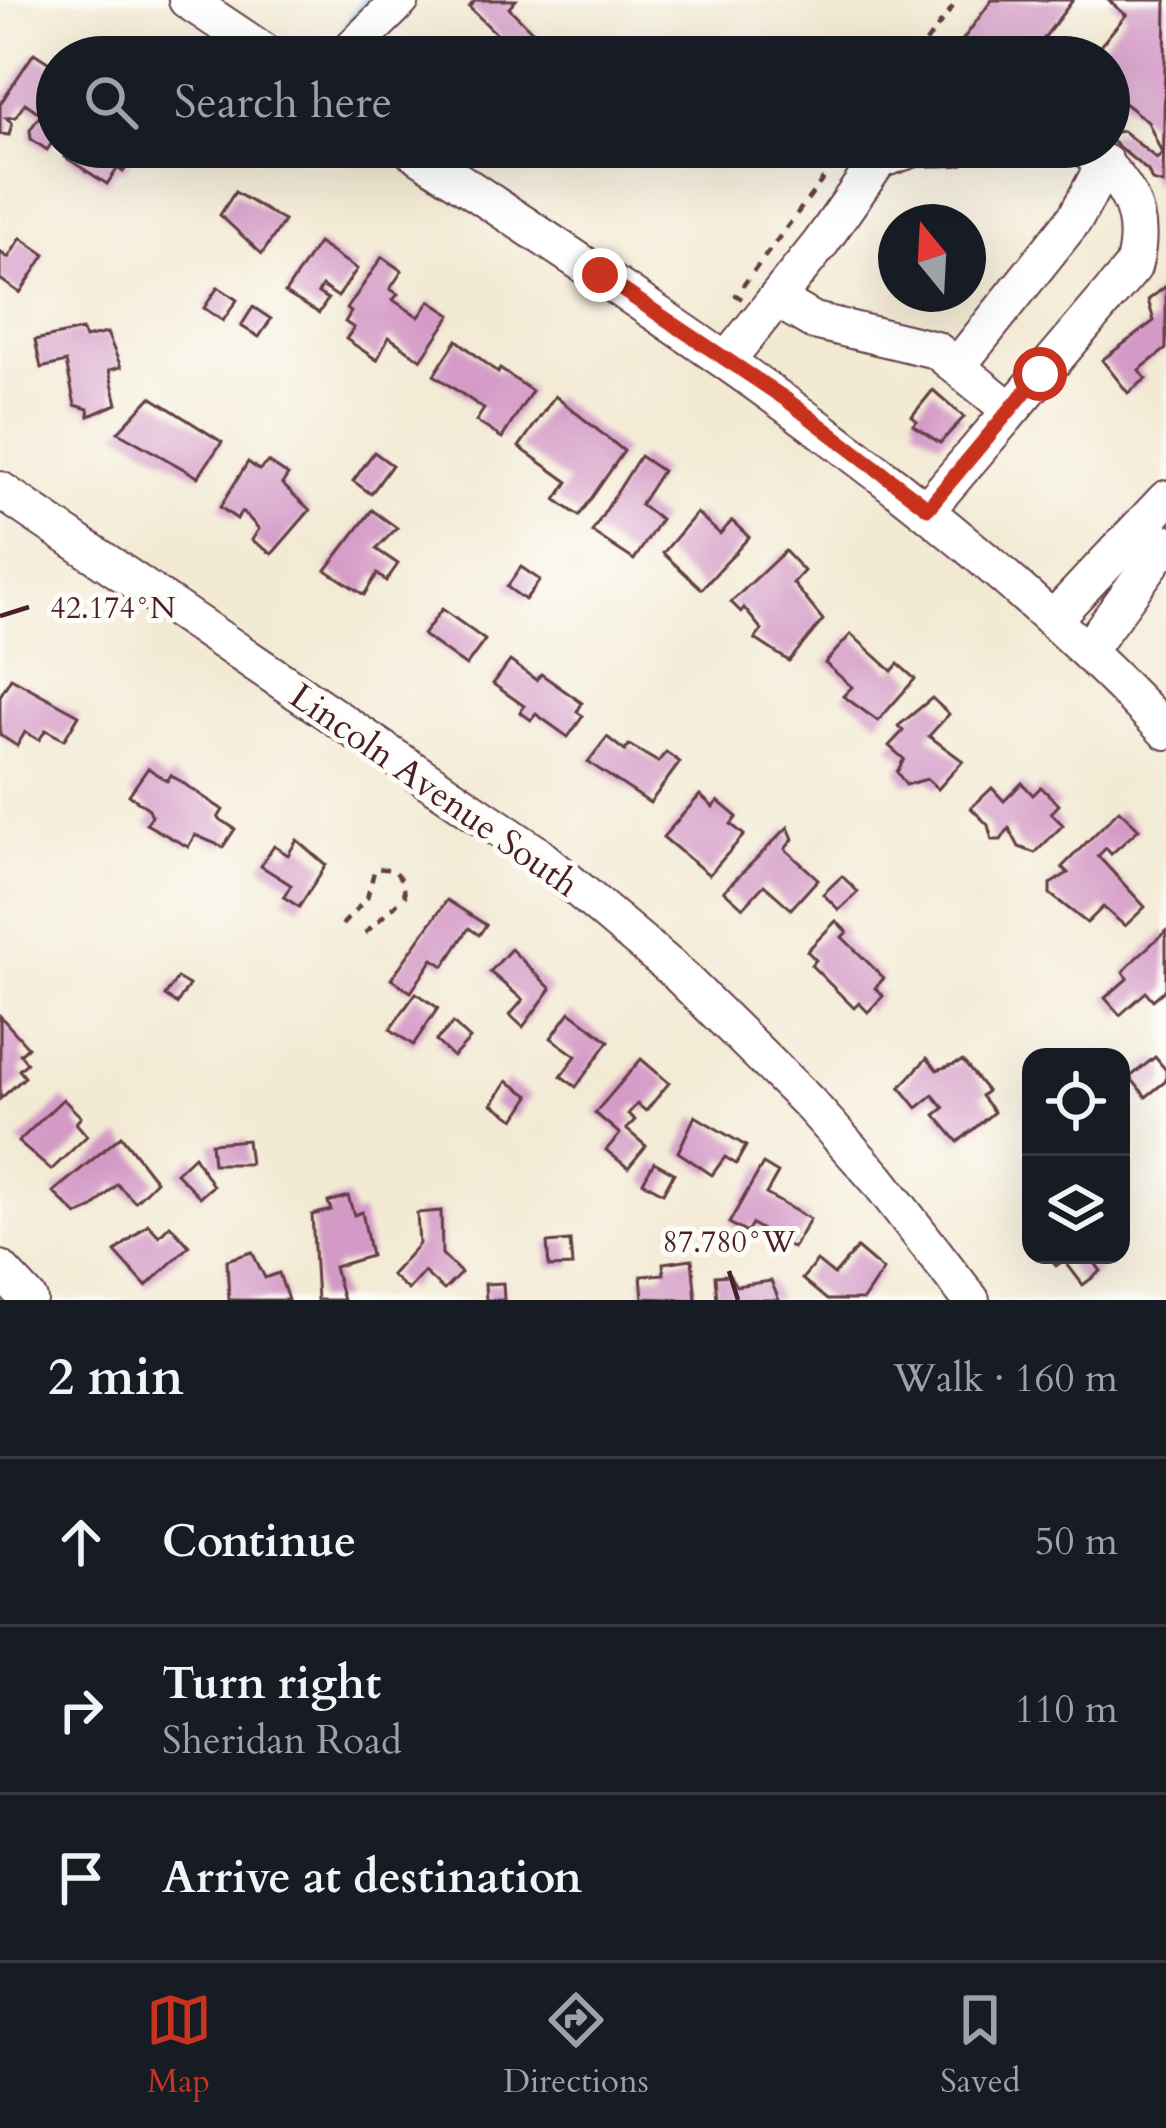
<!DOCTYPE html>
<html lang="en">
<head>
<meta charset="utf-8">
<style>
  :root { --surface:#171b24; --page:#242831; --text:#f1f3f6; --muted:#9ea1a6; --line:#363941; --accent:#c8321e }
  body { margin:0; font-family:Cardo,serif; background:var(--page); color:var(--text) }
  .controls { position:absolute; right:36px; bottom:36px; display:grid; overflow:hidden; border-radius:24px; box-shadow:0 12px 48px #0002 }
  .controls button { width:108px; height:108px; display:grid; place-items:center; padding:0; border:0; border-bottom:3px solid var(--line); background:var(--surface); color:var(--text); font:60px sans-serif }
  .compass { position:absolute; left:878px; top:204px; width:108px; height:108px; border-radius:50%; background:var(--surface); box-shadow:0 12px 48px #0002; rotate:342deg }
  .stop { position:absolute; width:36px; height:36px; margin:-27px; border:9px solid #c8321e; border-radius:50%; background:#fff }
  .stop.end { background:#c8321e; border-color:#fff; box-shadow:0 3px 12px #0008 }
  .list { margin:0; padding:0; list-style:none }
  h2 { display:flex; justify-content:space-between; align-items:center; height:156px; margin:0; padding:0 48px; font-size:51px }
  h2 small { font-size:39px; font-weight:400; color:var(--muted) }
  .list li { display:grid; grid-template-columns:78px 1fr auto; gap:36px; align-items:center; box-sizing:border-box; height:168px; padding:0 48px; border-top:3px solid var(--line) }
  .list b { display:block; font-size:45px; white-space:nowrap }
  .list p { margin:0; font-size:39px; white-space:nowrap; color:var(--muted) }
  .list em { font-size:39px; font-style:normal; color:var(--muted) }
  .icon { flex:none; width:66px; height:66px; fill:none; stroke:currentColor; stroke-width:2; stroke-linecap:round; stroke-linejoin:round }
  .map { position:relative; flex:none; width:1166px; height:1300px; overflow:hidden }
  .search { position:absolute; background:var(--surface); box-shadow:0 12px 48px #0002; left:36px; right:36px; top:36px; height:132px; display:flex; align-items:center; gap:30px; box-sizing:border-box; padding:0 42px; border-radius:66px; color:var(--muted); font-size:45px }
  .sheet { height:660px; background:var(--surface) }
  nav { display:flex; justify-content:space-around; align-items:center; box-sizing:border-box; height:168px; border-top:3px solid var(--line); background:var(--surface); font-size:33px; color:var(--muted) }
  nav a { display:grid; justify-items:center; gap:6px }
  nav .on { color:var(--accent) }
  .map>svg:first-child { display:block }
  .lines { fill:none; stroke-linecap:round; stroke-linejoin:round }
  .stream { stroke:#68c4e6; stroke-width:8 }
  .building { fill:#d49ac6 }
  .minor-casing { stroke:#633d44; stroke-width:40 }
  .path { stroke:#633d44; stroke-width:4.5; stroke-dasharray:9 9; stroke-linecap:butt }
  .minor { stroke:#fff; stroke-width:36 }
  .route { stroke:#c8321e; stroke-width:15 }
  .ticks { fill:none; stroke:#4a1f2b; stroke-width:4.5 }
  .labels { text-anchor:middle; stroke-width:10; stroke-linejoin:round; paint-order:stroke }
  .street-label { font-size:36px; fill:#4a1f2b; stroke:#fdfcf7 }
  .ticks-label { font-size:30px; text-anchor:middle; fill:#4a1f2b; stroke:#fdfcf7; stroke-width:10; stroke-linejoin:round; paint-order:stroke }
</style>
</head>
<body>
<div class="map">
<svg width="1166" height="1300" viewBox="0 0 1166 1300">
  <rect width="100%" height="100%" fill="#fdfcf7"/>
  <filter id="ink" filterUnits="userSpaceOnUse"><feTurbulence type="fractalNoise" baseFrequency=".00833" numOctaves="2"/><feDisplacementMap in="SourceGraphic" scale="24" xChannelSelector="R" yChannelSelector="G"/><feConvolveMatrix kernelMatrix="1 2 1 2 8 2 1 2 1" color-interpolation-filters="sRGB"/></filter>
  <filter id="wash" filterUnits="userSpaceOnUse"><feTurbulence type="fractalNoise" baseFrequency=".004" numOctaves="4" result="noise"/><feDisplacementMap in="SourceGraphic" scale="48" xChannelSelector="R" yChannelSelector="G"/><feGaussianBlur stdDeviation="2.7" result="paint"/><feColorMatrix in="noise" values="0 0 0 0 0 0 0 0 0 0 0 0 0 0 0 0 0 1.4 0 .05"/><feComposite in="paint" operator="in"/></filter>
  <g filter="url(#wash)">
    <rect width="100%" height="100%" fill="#f3ead4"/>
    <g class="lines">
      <!-- stream -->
      <path class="stream" d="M 347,26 L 366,0"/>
    </g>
    <g id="blocks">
      <!-- building -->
      <g class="building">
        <path d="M 476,0 L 516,0 L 509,8 L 546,45 L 556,36 L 572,57 L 520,57 L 469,7 Z"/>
        <path d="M 992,0 L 1073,0 L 1044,38 L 1050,42 L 1038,57 L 950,57 Z"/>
        <path d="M 1108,0 L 1166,0 L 1163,184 L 1152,181 L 1148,171 L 1109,139 L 1109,133 L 1123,131 L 1157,159 L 1162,154 L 1148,122 L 1109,91 L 1109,57 L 1091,57 L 1126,15 Z"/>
        <path d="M 34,53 L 57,68 L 57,135 L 47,150 L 31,139 L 30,130 L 41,114 L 25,103 L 16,117 L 6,118 L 12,123 L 9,135 L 0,134 L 0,104 Z"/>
        <path d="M 71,147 L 140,147 L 123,172 L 118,168 L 107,184 L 65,157 Z"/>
        <path d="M 235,192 L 284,221 L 262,254 L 220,215 Z"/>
        <path d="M 21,238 L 45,255 L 20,293 L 0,279 L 0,252 L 8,258 Z"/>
        <path d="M 318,243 L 357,269 L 338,297 L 322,286 L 318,293 L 328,299 L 319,313 L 285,293 Z"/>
        <path d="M 382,257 L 402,271 L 390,289 L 398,294 L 393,300 L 419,317 L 430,301 L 451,315 L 421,360 L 389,337 L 377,360 L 346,339 L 354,328 L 345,322 L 351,312 L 347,309 Z"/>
        <path d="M 1166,286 L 1166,349 L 1139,370 L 1146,379 L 1128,393 L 1102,360 L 1154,321 L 1148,300 Z"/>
        <path d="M 218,287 L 237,300 L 223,321 L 204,308 Z"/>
        <path d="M 253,307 L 271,319 L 259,337 L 241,326 Z"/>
        <path d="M 82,330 L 85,338 L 107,333 L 121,367 L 109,370 L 117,404 L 89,416 L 88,409 L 75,405 L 66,362 L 41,368 L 35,340 Z"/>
        <path d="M 457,340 L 498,373 L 500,369 L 532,391 L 502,438 L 476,421 L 484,409 L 434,375 Z"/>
        <path d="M 933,390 L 964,417 L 940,443 L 913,425 L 917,421 L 912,416 Z"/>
        <path d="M 555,396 L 624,451 L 579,516 L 556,500 L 568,482 L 519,447 Z"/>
        <path d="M 151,397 L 222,442 L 198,477 L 118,432 Z"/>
        <path d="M 374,452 L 392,465 L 371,494 L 353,481 Z"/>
        <path d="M 640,456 L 662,471 L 640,505 L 661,519 L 634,560 L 592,532 Z"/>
        <path d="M 248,462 L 259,470 L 268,462 L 288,475 L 282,484 L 310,510 L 272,554 L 252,540 L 259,529 L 248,517 L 241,512 L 237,519 L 220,507 Z"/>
        <path d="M 372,510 L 397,528 L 376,549 L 398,564 L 386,581 L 377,574 L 364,595 L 326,570 Z"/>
        <path d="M 697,513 L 720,534 L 732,521 L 749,537 L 702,589 L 663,553 Z"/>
        <path d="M 785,551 L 804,571 L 793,583 L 823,620 L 789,661 L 755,639 L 762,630 L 744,608 L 741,612 L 731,602 Z"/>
        <path d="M 521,567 L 540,580 L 525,600 L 507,587 Z"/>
        <path d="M 442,609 L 485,640 L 466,666 L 423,635 Z"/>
        <path d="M 851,634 L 892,671 L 898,664 L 915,679 L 878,721 L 843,696 L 852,687 L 825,663 Z"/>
        <path d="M 510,661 L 536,680 L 541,674 L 582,703 L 577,712 L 583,716 L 568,737 L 536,714 L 531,720 L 520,712 L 524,706 L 493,684 Z"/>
        <path d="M 11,678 L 79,715 L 64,740 L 46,730 L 39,740 L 25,732 L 17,746 L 0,735 L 0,696 Z"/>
        <path d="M 932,698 L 949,714 L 929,736 L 963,761 L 938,789 L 927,779 L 906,785 L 897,772 L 904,759 L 889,746 L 903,731 L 898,726 Z"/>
        <path d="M 607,737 L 625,751 L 629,745 L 658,762 L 666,752 L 680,762 L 650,803 L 588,762 Z"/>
        <path d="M 148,768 L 167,781 L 171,775 L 223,810 L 218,818 L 235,829 L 223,847 L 195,835 L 188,847 L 146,824 L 152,816 L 149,809 L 129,795 Z"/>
        <path d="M 1022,783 L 1033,795 L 1041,787 L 1059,805 L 1051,813 L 1063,825 L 1035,853 L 1019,847 L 1009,828 L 1001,840 L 992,840 L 988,825 L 971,808 L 992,788 L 1004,801 Z"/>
        <path d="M 700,795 L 713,807 L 718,801 L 737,817 L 731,824 L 744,835 L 709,875 L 663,837 Z"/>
        <path d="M 1119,810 L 1139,829 L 1111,854 L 1106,848 L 1098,856 L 1145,907 L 1125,926 L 1103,907 L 1087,923 L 1050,894 L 1050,884 L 1068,873 L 1062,867 Z"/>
        <path d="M 788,827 L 793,839 L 785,849 L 818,879 L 791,909 L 764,885 L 743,908 L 724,891 Z"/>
        <path d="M 297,840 L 326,865 L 299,907 L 284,897 L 291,885 L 261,866 L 274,846 L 288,855 Z"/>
        <path d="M 842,876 L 858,892 L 839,910 L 823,894 Z"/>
        <path d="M 447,900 L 486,925 L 479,935 L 469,928 L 444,966 L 433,959 L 411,992 L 391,979 Z"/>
        <path d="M 836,921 L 847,932 L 842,937 L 884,978 L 875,988 L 883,996 L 868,1012 L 859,1003 L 854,1008 L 811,965 L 816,960 L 807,951 Z"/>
        <path d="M 1166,931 L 1166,989 L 1153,1000 L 1146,992 L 1120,1015 L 1105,998 L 1128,978 L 1123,972 L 1136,958 Z"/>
        <path d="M 511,949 L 551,989 L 523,1027 L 510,1015 L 523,1000 L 490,972 Z"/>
        <path d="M 177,978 L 189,985 L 177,1004 L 165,996 Z"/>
        <path d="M 416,993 L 438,1008 L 413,1045 L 390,1029 Z"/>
        <path d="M 570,1012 L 609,1041 L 576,1087 L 561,1076 L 576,1056 L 551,1038 Z"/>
        <path d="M 0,1016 L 28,1047 L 20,1054 L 27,1063 L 19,1070 L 25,1077 L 0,1099 Z"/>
        <path d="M 453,1023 L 470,1039 L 453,1057 L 436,1041 Z"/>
        <path d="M 1155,1057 L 1166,1070 L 1166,1081 L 1146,1097 L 1130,1077 Z"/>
        <path d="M 927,1058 L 937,1070 L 963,1061 L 987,1091 L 981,1096 L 994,1112 L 958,1142 L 935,1115 L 944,1108 L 933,1095 L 917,1108 L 900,1087 Z"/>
        <path d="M 641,1059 L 669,1083 L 646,1111 L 637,1104 L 628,1114 L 635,1120 L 626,1129 L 646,1146 L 628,1168 L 606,1150 L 620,1134 L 595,1113 Z"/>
        <path d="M 507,1081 L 530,1096 L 515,1119 L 492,1104 Z"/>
        <path d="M 63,1099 L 81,1117 L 76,1123 L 87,1136 L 51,1170 L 18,1142 Z"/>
        <path d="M 695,1116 L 746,1146 L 736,1164 L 725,1157 L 712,1175 L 678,1152 Z"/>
        <path d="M 121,1136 L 156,1181 L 135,1202 L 117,1184 L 93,1208 L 77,1215 L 53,1192 Z"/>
        <path d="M 247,1140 L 250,1164 L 213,1164 L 211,1143 Z"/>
        <path d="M 194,1156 L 213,1186 L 200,1197 L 176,1173 Z"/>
        <path d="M 654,1162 L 674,1173 L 663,1193 L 643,1182 Z"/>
        <path d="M 763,1164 L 778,1173 L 766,1194 L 810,1219 L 793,1248 L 752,1224 L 747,1233 L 729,1223 Z"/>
        <path d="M 348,1196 L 354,1215 L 362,1212 L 371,1256 L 334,1267 L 343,1300 L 317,1300 L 312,1215 L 331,1210 L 328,1202 Z"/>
        <path d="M 441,1211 L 442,1254 L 461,1273 L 444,1290 L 424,1272 L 408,1290 L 391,1275 L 419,1244 L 417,1213 Z"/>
        <path d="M 148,1224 L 159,1236 L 170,1225 L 189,1246 L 146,1286 L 115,1252 Z"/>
        <path d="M 570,1241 L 572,1266 L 549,1267 L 547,1243 Z"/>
        <path d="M 857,1248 L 883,1270 L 863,1300 L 827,1300 L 802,1279 L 817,1261 L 834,1275 Z"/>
        <path d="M 252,1252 L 265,1278 L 279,1273 L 288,1300 L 229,1300 L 227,1260 Z"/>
        <path d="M 1048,1255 L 1089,1255 L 1101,1271 L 1083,1285 L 1064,1260 L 1056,1266 Z"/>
        <path d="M 692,1259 L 696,1300 L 643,1298 L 641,1276 L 664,1274 L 663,1263 Z"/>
        <path d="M 729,1275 L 736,1286 L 771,1281 L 779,1300 L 717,1300 L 715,1276 Z"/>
        <path d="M 503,1283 L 504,1300 L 486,1300 L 485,1284 Z"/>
      </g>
    </g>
  </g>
  <g filter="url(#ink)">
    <use href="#blocks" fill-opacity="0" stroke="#633d44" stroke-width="3"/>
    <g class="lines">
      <!-- minor casing -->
      <g class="minor-casing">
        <g id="minor">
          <path d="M 187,0 L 272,57"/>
          <path d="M 343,57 L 401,0"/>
          <path d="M 407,147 C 681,329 937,490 1166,731"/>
          <path d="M 776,299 L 814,321 L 936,350 L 1009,409"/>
          <path d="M 727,360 L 820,244 L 879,160 L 915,148 L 956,147"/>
          <path d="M 959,364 L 1076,217 L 1105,163"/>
          <path d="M 0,490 L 534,852 L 674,970 L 809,1103 L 877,1179 L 971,1300"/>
          <path d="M 928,508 L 1133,267 C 1148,214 1126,179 1083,147"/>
          <path d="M 1053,619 L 1166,499"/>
          <path d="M 1087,651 L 1166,543"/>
          <path d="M 0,1269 L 29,1300"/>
        </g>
      </g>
      <!-- path -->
      <g class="path">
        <path d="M 915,57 L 958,0"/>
        <path d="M 742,299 L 736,295 L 847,147"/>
        <path d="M 342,925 L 367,898 L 375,868 L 394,870 L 403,881 L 405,896 L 362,936"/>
      </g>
      <!-- minor -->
      <use href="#minor" class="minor"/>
    </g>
  </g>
  <g class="lines" filter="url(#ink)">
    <!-- route -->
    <path class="route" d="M 600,275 L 787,400 L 928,508 L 1040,374"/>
  </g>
  <!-- ticks -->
  <path class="ticks" d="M 0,616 L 29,607M 729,1271 L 738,1300"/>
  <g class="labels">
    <!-- street labels -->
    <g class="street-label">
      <text transform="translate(435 789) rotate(35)" y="13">Lincoln Avenue South</text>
    </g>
  </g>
  <g class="ticks-label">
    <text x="113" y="618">42.174°N</text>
    <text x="729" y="1252">87.780°W</text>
  </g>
</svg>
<div class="controls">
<button><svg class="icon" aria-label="locate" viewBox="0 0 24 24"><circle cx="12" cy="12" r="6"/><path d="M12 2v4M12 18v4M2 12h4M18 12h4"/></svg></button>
<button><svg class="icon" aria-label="layers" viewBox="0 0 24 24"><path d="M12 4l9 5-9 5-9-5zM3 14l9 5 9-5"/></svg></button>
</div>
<svg class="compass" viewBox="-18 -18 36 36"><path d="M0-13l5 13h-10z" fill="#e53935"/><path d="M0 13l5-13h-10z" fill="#9ea1a6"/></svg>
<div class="stop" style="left:1040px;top:374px"></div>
<div class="stop end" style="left:600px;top:275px"></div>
<div class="search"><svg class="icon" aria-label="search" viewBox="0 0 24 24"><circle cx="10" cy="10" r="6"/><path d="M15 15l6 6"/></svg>Search here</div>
</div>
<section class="sheet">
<h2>2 min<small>Walk · 160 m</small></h2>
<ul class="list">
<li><svg class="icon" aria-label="ahead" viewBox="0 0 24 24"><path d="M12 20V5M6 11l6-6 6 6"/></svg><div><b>Continue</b></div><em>50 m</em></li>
<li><svg class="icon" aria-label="right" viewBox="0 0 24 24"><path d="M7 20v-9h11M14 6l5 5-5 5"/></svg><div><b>Turn right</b><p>Sheridan Road</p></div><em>110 m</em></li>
<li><svg class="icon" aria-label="arrive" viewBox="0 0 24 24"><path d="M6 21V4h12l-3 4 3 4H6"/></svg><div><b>Arrive at destination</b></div></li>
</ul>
</section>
<nav>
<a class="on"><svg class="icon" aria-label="map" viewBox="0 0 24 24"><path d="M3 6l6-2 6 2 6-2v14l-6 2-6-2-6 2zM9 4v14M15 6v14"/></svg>Map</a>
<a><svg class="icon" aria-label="directions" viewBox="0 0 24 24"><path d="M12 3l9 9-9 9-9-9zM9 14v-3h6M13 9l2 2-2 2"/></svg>Directions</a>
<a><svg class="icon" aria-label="saved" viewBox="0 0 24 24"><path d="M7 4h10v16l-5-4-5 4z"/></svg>Saved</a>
</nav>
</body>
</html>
